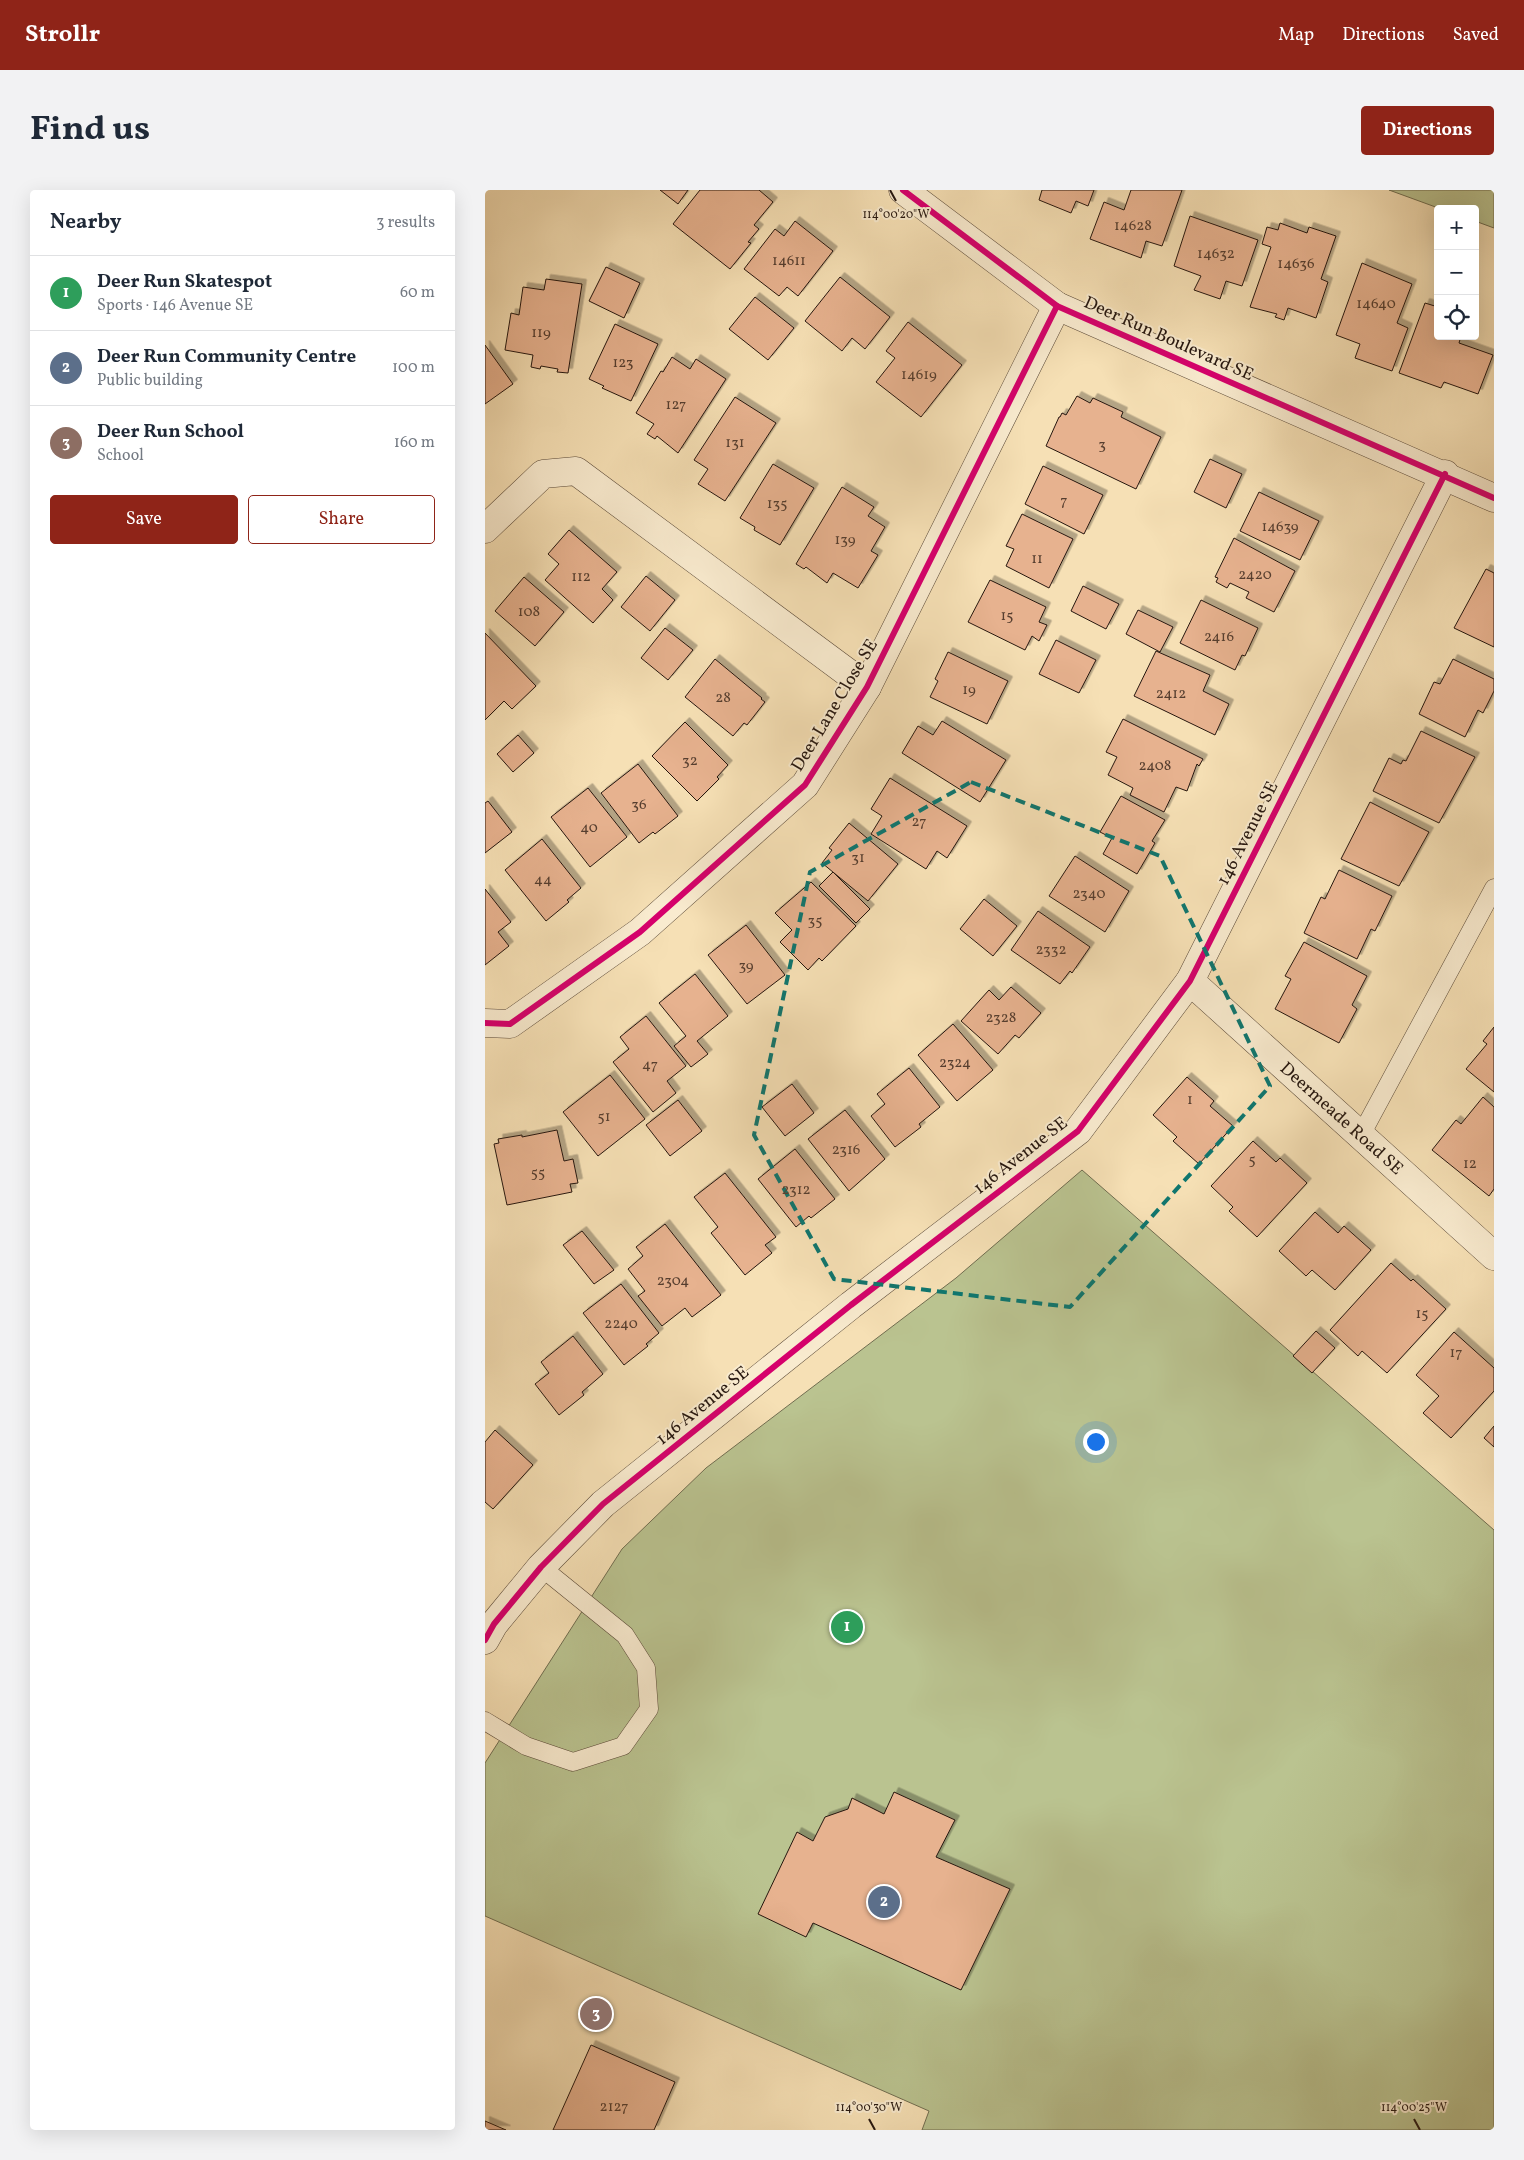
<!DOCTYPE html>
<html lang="en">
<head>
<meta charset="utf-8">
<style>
  :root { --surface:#fff; --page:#f2f2f3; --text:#1f2937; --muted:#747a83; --line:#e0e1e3; --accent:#8f2418 }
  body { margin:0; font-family:Vollkorn,serif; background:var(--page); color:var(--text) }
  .controls { position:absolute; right:15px; top:15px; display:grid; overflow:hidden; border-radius:5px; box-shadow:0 5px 20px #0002 }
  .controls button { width:45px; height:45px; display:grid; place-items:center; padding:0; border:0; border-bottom:1px solid var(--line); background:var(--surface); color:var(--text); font:25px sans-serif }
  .you { position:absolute; left:610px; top:1251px; width:18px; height:18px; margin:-12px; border:4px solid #fff; border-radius:50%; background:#1a73e8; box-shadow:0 0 0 8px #1a73e833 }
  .badge { display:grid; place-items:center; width:32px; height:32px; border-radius:50%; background:var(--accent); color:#fff; font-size:16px; font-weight:700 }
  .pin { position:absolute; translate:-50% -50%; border:2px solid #fff; box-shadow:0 1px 5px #0006 }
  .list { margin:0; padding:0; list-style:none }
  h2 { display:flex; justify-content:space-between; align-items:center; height:65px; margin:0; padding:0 20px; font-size:21px }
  h2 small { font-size:16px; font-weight:400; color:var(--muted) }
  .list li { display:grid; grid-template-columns:32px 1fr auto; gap:15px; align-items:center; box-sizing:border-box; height:75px; padding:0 20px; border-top:1px solid var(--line) }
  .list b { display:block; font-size:19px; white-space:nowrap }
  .list p { margin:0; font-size:16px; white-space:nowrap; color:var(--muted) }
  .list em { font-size:16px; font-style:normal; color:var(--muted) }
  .actions { display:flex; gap:10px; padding:15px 20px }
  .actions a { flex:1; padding:11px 0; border:1px solid var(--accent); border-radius:5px; text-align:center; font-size:18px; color:var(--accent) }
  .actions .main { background:var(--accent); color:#fff }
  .icon { flex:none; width:28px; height:28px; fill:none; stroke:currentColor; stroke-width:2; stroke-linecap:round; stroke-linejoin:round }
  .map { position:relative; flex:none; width:1009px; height:1940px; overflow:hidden; border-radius:5px }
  header { display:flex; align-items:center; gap:30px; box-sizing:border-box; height:70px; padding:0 25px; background:var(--accent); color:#fff }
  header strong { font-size:24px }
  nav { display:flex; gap:28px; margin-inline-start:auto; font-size:18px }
  .intro { display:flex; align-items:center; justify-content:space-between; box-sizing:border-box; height:120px; padding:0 30px }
  h1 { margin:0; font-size:35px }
  .button { padding:12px 22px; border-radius:5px; background:var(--accent); color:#fff; font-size:18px; font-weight:700 }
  main { display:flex; gap:30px; padding:0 30px }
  aside { flex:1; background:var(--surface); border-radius:5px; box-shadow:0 5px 20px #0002 }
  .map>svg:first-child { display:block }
  .green { fill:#bac390; stroke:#706d50 }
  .building { fill:#e7b28f; stroke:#26170f; filter:url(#shadow) }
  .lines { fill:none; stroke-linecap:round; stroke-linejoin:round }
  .service-casing { stroke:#5a4938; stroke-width:19 }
  .minor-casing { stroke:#5a4938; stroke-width:29 }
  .tertiary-casing { stroke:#5a4938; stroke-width:29 }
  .service { stroke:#f9ebcf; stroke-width:18 }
  .minor { stroke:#f9ebcf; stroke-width:28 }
  .tertiary { stroke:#f9ebcf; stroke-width:28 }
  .cycleway-casing { stroke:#f9ebcf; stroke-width:9 }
  .cycleway { stroke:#d6006c; stroke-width:6 }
  .marked { fill:none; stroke:#0f766e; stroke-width:4; stroke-dasharray:10 6; stroke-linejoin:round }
  .ticks { fill:none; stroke:#26170f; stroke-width:2 }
  .labels { text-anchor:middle; stroke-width:4; stroke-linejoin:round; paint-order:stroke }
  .number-label { font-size:15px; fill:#563e2f }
  .street-label { font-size:18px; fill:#26170f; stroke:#f9ebcf }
  .ticks-label { font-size:12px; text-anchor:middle; fill:#26170f; stroke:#f9ebcf; stroke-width:4; stroke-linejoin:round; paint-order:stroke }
</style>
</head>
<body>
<header>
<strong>Strollr</strong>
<nav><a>Map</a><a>Directions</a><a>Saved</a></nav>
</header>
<div class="intro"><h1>Find us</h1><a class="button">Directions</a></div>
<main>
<aside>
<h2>Nearby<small>3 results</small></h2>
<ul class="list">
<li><span class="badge" style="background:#2e9e5b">1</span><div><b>Deer Run Skatespot</b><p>Sports · 146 Avenue SE</p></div><em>60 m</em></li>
<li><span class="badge" style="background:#5c6f8a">2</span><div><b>Deer Run Community Centre</b><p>Public building</p></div><em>100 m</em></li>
<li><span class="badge" style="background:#8d6e63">3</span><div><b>Deer Run School</b><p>School</p></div><em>160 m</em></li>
</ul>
<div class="actions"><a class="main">Save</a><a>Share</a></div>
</aside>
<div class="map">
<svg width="1009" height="1940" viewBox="0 0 1009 1940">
  <defs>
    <filter id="shadow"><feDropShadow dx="4.5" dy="-4.5" stdDeviation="0" flood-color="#0004"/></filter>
  </defs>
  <rect width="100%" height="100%" fill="#f6e0b5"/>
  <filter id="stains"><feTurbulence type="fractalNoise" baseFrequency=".004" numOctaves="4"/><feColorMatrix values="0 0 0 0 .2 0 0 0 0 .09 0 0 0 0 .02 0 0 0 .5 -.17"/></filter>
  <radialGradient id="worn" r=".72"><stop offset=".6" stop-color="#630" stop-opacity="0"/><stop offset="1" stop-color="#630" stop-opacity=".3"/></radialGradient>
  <!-- green -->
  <g class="green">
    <path d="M 904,0 L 1009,0 L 1009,38 L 990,31 L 990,19 L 956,19 Z"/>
    <path d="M 597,980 L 1009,1340 L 1009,1940 L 437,1940 L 444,1921 L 0,1726 L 0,1573 L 137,1359 L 221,1278 L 471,1088 Z"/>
  </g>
  <!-- building -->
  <g class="building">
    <path d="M 175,0 L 203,0 L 193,14 Z"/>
    <path d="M 215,0 L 274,0 L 288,12 L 269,35 L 274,39 L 263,52 L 266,53 L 245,79 L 188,34 Z"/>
    <path d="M 557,0 L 609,0 L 603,16 L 591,11 L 586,23 L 554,10 Z"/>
    <path d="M 646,0 L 697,0 L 677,56 L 661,51 L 656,68 L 605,49 L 619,12 L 639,20 Z"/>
    <path d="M 705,26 L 773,50 L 757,96 L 741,91 L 735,109 L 709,100 L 716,86 L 689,76 Z"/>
    <path d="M 310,31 L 348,61 L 313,106 L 302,97 L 294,106 L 259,79 L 290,39 L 299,46 Z"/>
    <path d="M 795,33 L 822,43 L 824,37 L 851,46 L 836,89 L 843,92 L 831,128 L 803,118 L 799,130 L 790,127 L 792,124 L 765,117 L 786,57 L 777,54 L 782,37 L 793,40 Z"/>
    <path d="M 877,73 L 927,94 L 912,133 L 923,138 L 907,181 L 870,168 L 875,154 L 851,145 Z"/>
    <path d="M 121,77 L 155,93 L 139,128 L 104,111 Z"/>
    <path d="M 355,87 L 405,127 L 380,159 L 367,148 L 357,161 L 320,131 Z"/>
    <path d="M 61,89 L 97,94 L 83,183 L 72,182 L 73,179 L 56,176 L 55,179 L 46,177 L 48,165 L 20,160 L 26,123 L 34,125 L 38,97 L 59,100 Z"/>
    <path d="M 270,107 L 309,138 L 283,170 L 244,139 Z"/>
    <path d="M 940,113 L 953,117 L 953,146 L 976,146 L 974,153 L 1008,165 L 993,204 L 959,192 L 956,198 L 914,183 Z"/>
    <path d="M 423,132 L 477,175 L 436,227 L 391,192 L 410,168 L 401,161 Z"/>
    <path d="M 130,134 L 173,154 L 146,211 L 117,198 L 119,196 L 104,189 Z"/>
    <path d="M 0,155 L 28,194 L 0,214 Z"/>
    <path d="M 187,167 L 205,179 L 211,169 L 241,189 L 193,263 L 172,246 L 170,249 L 162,244 L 169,234 L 151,223 L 176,181 L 178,182 Z"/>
    <path d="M 592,206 L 605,213 L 608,208 L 638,222 L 636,227 L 676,247 L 651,299 L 561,256 L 574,227 L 575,227 L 577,223 L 581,225 Z"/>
    <path d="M 250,207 L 291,233 L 240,311 L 213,294 L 223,279 L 209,270 Z"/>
    <path d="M 725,269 L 757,284 L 741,318 L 709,302 Z"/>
    <path d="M 288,274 L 329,298 L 295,355 L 269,340 L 270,337 L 255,328 Z"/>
    <path d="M 558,276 L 618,305 L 599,344 L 540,314 Z"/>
    <path d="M 357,297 L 389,317 L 383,326 L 400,337 L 386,361 L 393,365 L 373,398 L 348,383 L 342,393 L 321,377 L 319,379 L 311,374 Z"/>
    <path d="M 774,302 L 834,331 L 815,370 L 755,341 Z"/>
    <path d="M 537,324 L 588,349 L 564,398 L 521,376 L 529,359 L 521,356 Z"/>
    <path d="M 84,340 L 132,382 L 117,399 L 128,410 L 108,433 L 60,390 L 74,374 L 63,364 Z"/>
    <path d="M 749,348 L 810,381 L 789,422 L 761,408 L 764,402 L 745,393 L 742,398 L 731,392 L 733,388 L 730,387 Z"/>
    <path d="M 1001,379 L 1009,383 L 1009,457 L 969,438 Z"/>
    <path d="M 161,386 L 190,410 L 165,441 L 136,417 Z"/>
    <path d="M 39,387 L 79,422 L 50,456 L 10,421 Z"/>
    <path d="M 505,390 L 561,417 L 554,432 L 562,435 L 554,451 L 547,446 L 540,460 L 483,432 Z"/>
    <path d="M 598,396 L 634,414 L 621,439 L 586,421 Z"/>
    <path d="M 716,410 L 773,438 L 760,466 L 757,465 L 750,480 L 695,453 Z"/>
    <path d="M 653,420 L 688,437 L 675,462 L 641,444 Z"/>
    <path d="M 180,438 L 208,460 L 183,490 L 156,468 Z"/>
    <path d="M 0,443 L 51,496 L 27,519 L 19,511 L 0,530 Z"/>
    <path d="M 571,450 L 611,470 L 594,503 L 554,484 Z"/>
    <path d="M 671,461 L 725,485 L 718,501 L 744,514 L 730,545 L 649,506 Z"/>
    <path d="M 463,462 L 523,491 L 502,534 L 445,507 L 453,491 L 450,489 Z"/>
    <path d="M 230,469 L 277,508 L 276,509 L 280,512 L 262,535 L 259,533 L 248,546 L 200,507 Z"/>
    <path d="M 968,469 L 1009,489 L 1009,501 L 998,523 L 993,520 L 980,547 L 934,524 L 949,492 L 955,494 Z"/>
    <path d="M 638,529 L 718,569 L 714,576 L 712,574 L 702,601 L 691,597 L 679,622 L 645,605 L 648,598 L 623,585 L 632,567 L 621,562 Z"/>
    <path d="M 457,531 L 521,570 L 495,612 L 417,563 L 433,536 L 448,545 Z"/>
    <path d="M 200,532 L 243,575 L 232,587 L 234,589 L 212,611 L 167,566 Z"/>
    <path d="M 936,541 L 990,567 L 954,633 L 888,601 L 904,568 L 916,574 L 918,570 L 921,571 Z"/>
    <path d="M 33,545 L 49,563 L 28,582 L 12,564 Z"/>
    <path d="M 153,574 L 193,626 L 170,644 L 168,642 L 154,653 L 116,603 Z"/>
    <path d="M 405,588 L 482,636 L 462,668 L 452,661 L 441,679 L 386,644 L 397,626 L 386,619 Z"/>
    <path d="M 103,598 L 142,647 L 105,677 L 66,627 Z"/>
    <path d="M 636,606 L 680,630 L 667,651 L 670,653 L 652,684 L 618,664 L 627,648 L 615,642 Z"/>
    <path d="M 3,611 L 27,642 L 0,663 L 0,613 Z"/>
    <path d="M 885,612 L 944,642 L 914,696 L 856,669 Z"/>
    <path d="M 364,633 L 413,674 L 383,711 L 337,673 L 347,660 L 344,658 Z"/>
    <path d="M 57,649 L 96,698 L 82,710 L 84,712 L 61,731 L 20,680 Z"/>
    <path d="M 590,666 L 644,701 L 620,742 L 564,706 Z"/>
    <path d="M 854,680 L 907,706 L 890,741 L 886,739 L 872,769 L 819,743 L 836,707 L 840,709 Z"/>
    <path d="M 348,682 L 385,719 L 371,733 L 334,696 Z"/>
    <path d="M 326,692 L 371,736 L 337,771 L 334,768 L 323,780 L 295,752 L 307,740 L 290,723 Z"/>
    <path d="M 0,699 L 26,732 L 13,742 L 24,756 L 0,775 Z"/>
    <path d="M 499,709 L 532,736 L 508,766 L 475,739 Z"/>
    <path d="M 553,721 L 605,757 L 587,783 L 585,781 L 575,794 L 526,760 Z"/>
    <path d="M 261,735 L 300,785 L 262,814 L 223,765 Z"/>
    <path d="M 819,752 L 882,786 L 867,815 L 872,819 L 854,853 L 790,819 L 806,789 L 800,786 Z"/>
    <path d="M 210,784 L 243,826 L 212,851 L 223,864 L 206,877 L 189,856 L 201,846 L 174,813 Z"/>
    <path d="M 526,797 L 556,823 L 534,848 L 530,845 L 513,864 L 476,831 L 504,800 L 514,810 Z"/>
    <path d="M 161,826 L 201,876 L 182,891 L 191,903 L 168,922 L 128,872 L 144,859 L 135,847 Z"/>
    <path d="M 468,834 L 508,880 L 472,911 L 433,865 Z"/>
    <path d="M 1009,837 L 1009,902 L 981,879 L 1002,854 L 998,851 Z"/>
    <path d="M 424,878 L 455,917 L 434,934 L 436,937 L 410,957 L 386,926 L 400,914 L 392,904 Z"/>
    <path d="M 125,885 L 160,929 L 113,966 L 78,922 Z"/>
    <path d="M 702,887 L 729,911 L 725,916 L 748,936 L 714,974 L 688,951 L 692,947 L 668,925 Z"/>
    <path d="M 307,894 L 329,923 L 300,946 L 277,917 Z"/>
    <path d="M 998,907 L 1009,917 L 1009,999 L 1004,1006 L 947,960 L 971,930 L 976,934 Z"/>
    <path d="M 193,910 L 217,941 L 185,966 L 161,935 Z"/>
    <path d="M 360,920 L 400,969 L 364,1001 L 323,949 Z"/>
    <path d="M 72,940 L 79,971 L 88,969 L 93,993 L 85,994 L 87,1002 L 22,1015 L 9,954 L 14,953 L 13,949 L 37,945 L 37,947 Z"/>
    <path d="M 768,951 L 791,972 L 795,968 L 822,993 L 772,1047 L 744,1021 L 748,1017 L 726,996 Z"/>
    <path d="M 310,959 L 350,1009 L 326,1028 L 324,1026 L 311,1037 L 273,989 Z"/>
    <path d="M 240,983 L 291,1047 L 280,1055 L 287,1063 L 260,1085 L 226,1043 L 233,1037 L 209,1007 Z"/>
    <path d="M 830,1022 L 853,1043 L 859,1036 L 886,1060 L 850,1100 L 827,1080 L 821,1086 L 794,1061 Z"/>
    <path d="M 180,1034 L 236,1105 L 207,1127 L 200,1118 L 177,1136 L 153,1106 L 160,1101 L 143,1079 L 158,1066 L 151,1057 Z"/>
    <path d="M 97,1041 L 129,1080 L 109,1094 L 78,1055 Z"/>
    <path d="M 906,1073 L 926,1091 L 928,1089 L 961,1119 L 902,1183 L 877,1161 L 873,1166 L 845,1140 Z"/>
    <path d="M 136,1094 L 174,1143 L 161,1154 L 163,1156 L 139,1175 L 98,1123 Z"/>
    <path d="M 831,1141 L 850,1158 L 827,1183 L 808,1166 Z"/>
    <path d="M 969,1142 L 1009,1178 L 1009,1201 L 966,1248 L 938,1223 L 954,1206 L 931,1185 Z"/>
    <path d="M 88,1146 L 118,1184 L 97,1202 L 99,1205 L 74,1225 L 50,1194 L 64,1183 L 56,1172 Z"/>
    <path d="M 1009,1236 L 1009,1257 L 999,1248 Z"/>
    <path d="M 10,1240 L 48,1275 L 8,1319 L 0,1312 L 0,1252 Z"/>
    <path d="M 409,1602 L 470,1630 L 451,1667 L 525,1699 L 476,1800 L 328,1733 L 321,1747 L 273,1724 L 312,1642 L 328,1651 L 340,1627 L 363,1619 L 367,1608 L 399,1624 Z"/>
    <path d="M 106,1855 L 190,1892 L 169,1940 L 68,1940 Z"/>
    <path d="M 0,1931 L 21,1940 L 0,1940 Z"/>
  </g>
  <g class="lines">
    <!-- service casing -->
    <g class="service-casing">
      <g id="service">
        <path d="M 876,945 L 1009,698"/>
        <path d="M 0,1531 L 41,1556 L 88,1572 L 138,1556 L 164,1519 L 161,1478 L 140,1445 L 56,1377"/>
      </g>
    </g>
    <!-- minor casing -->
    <g class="minor-casing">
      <g id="minor">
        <path d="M 0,339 L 58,284 L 91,281 L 382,497"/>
        <path d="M 705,791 L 1009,1066"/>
        <path d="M 0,833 L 25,834 L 155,742 L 320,595 L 382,497 L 572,116"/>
      </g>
    </g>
    <!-- tertiary casing -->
    <g class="tertiary-casing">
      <g id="tertiary">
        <path d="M 418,0 L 572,116 L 1009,308"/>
        <path d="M 0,1450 L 9,1434 L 56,1377 L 118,1314 L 366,1115 L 593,941 L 705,791 L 960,284"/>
      </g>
    </g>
    <!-- service -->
    <use href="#service" class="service"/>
    <!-- minor -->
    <use href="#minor" class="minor"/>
    <!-- tertiary -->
    <use href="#tertiary" class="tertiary"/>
    <!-- cycleway casing -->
    <g class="cycleway-casing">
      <g id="cycleway">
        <path d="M 418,0 L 572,116 L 1009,308"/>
        <path d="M 0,833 L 25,834 L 155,742 L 320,595 L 382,497 L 572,116"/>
        <path d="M 0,1450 L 9,1434 L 56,1377 L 118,1314 L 366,1115 L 593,941 L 705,791 L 960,284"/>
      </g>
    </g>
    <!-- cycleway -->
    <use href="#cycleway" class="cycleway"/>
  </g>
  <!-- marked area -->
  <path class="marked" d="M 486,592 L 675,666 L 785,896 L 585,1117 L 349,1089 L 269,945 L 325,682 Z"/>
  <!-- ticks -->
  <path class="ticks" d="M 405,0 L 411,11M 384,1929 L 390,1940M 929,1929 L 935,1940"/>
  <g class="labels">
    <!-- number labels -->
    <g class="number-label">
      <text x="648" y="40">14628</text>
      <text x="731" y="68">14632</text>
      <text x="304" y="75">14611</text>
      <text x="811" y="78">14636</text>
      <text x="891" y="118">14640</text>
      <text x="56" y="147">119</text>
      <text x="138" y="177">123</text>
      <text x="434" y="189">14619</text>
      <text x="191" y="219">127</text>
      <text x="250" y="257">131</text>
      <text x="617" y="259">3</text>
      <text x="579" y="315">7</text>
      <text x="292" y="318">135</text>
      <text x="795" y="341">14639</text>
      <text x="360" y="354">139</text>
      <text x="552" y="373">11</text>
      <text x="770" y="389">2420</text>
      <text x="96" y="391">112</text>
      <text x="44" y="426">108</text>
      <text x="522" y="430">15</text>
      <text x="734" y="451">2416</text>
      <text x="484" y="504">19</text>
      <text x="686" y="508">2412</text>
      <text x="238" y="512">28</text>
      <text x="205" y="575">32</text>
      <text x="670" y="580">2408</text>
      <text x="154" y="619">36</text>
      <text x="434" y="636">27</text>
      <text x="104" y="642">40</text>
      <text x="373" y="672">31</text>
      <text x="58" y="694">44</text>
      <text x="604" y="708">2340</text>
      <text x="330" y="735">35</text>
      <text x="566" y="764">2332</text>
      <text x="261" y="780">39</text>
      <text x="516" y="832">2328</text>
      <text x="470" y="877">2324</text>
      <text x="165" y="879">47</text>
      <text x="705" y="914">1</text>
      <text x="119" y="931">51</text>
      <text x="361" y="964">2316</text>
      <text x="767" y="974">5</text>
      <text x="985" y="978">12</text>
      <text x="53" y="987">55</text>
      <text x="311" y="1004">2312</text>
      <text x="188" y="1095">2304</text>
      <text x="937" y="1128">15</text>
      <text x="136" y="1138">2240</text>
      <text x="971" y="1167">17</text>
      <text x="129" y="1921">2127</text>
    </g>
    <!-- street labels -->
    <g class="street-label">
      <text transform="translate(684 148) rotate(24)" y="6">Deer Run Boulevard SE</text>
      <text transform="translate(349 515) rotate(-59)" y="6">Deer Lane Close SE</text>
      <text transform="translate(762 643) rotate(-63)" y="6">146 Avenue SE</text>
      <text transform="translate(857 928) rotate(42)" y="6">Deermeade Road SE</text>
      <text transform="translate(535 965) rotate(-38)" y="6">146 Avenue SE</text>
      <text transform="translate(217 1215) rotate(-39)" y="6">146 Avenue SE</text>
    </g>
  </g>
  <g class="ticks-label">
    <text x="411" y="28">114°00'20"W</text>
    <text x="384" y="1921">114°00'30"W</text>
    <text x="929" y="1921">114°00'25"W</text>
  </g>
  <rect width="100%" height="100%" filter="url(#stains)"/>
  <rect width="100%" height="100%" fill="url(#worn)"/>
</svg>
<div class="controls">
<button>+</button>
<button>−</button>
<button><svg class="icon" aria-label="locate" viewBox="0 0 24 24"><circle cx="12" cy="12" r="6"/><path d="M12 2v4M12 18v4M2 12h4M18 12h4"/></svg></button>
</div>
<div class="you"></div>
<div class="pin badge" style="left:362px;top:1437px;background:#2e9e5b">1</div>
<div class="pin badge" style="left:399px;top:1712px;background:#5c6f8a">2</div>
<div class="pin badge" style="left:111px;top:1824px;background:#8d6e63">3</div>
</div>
</main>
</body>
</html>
